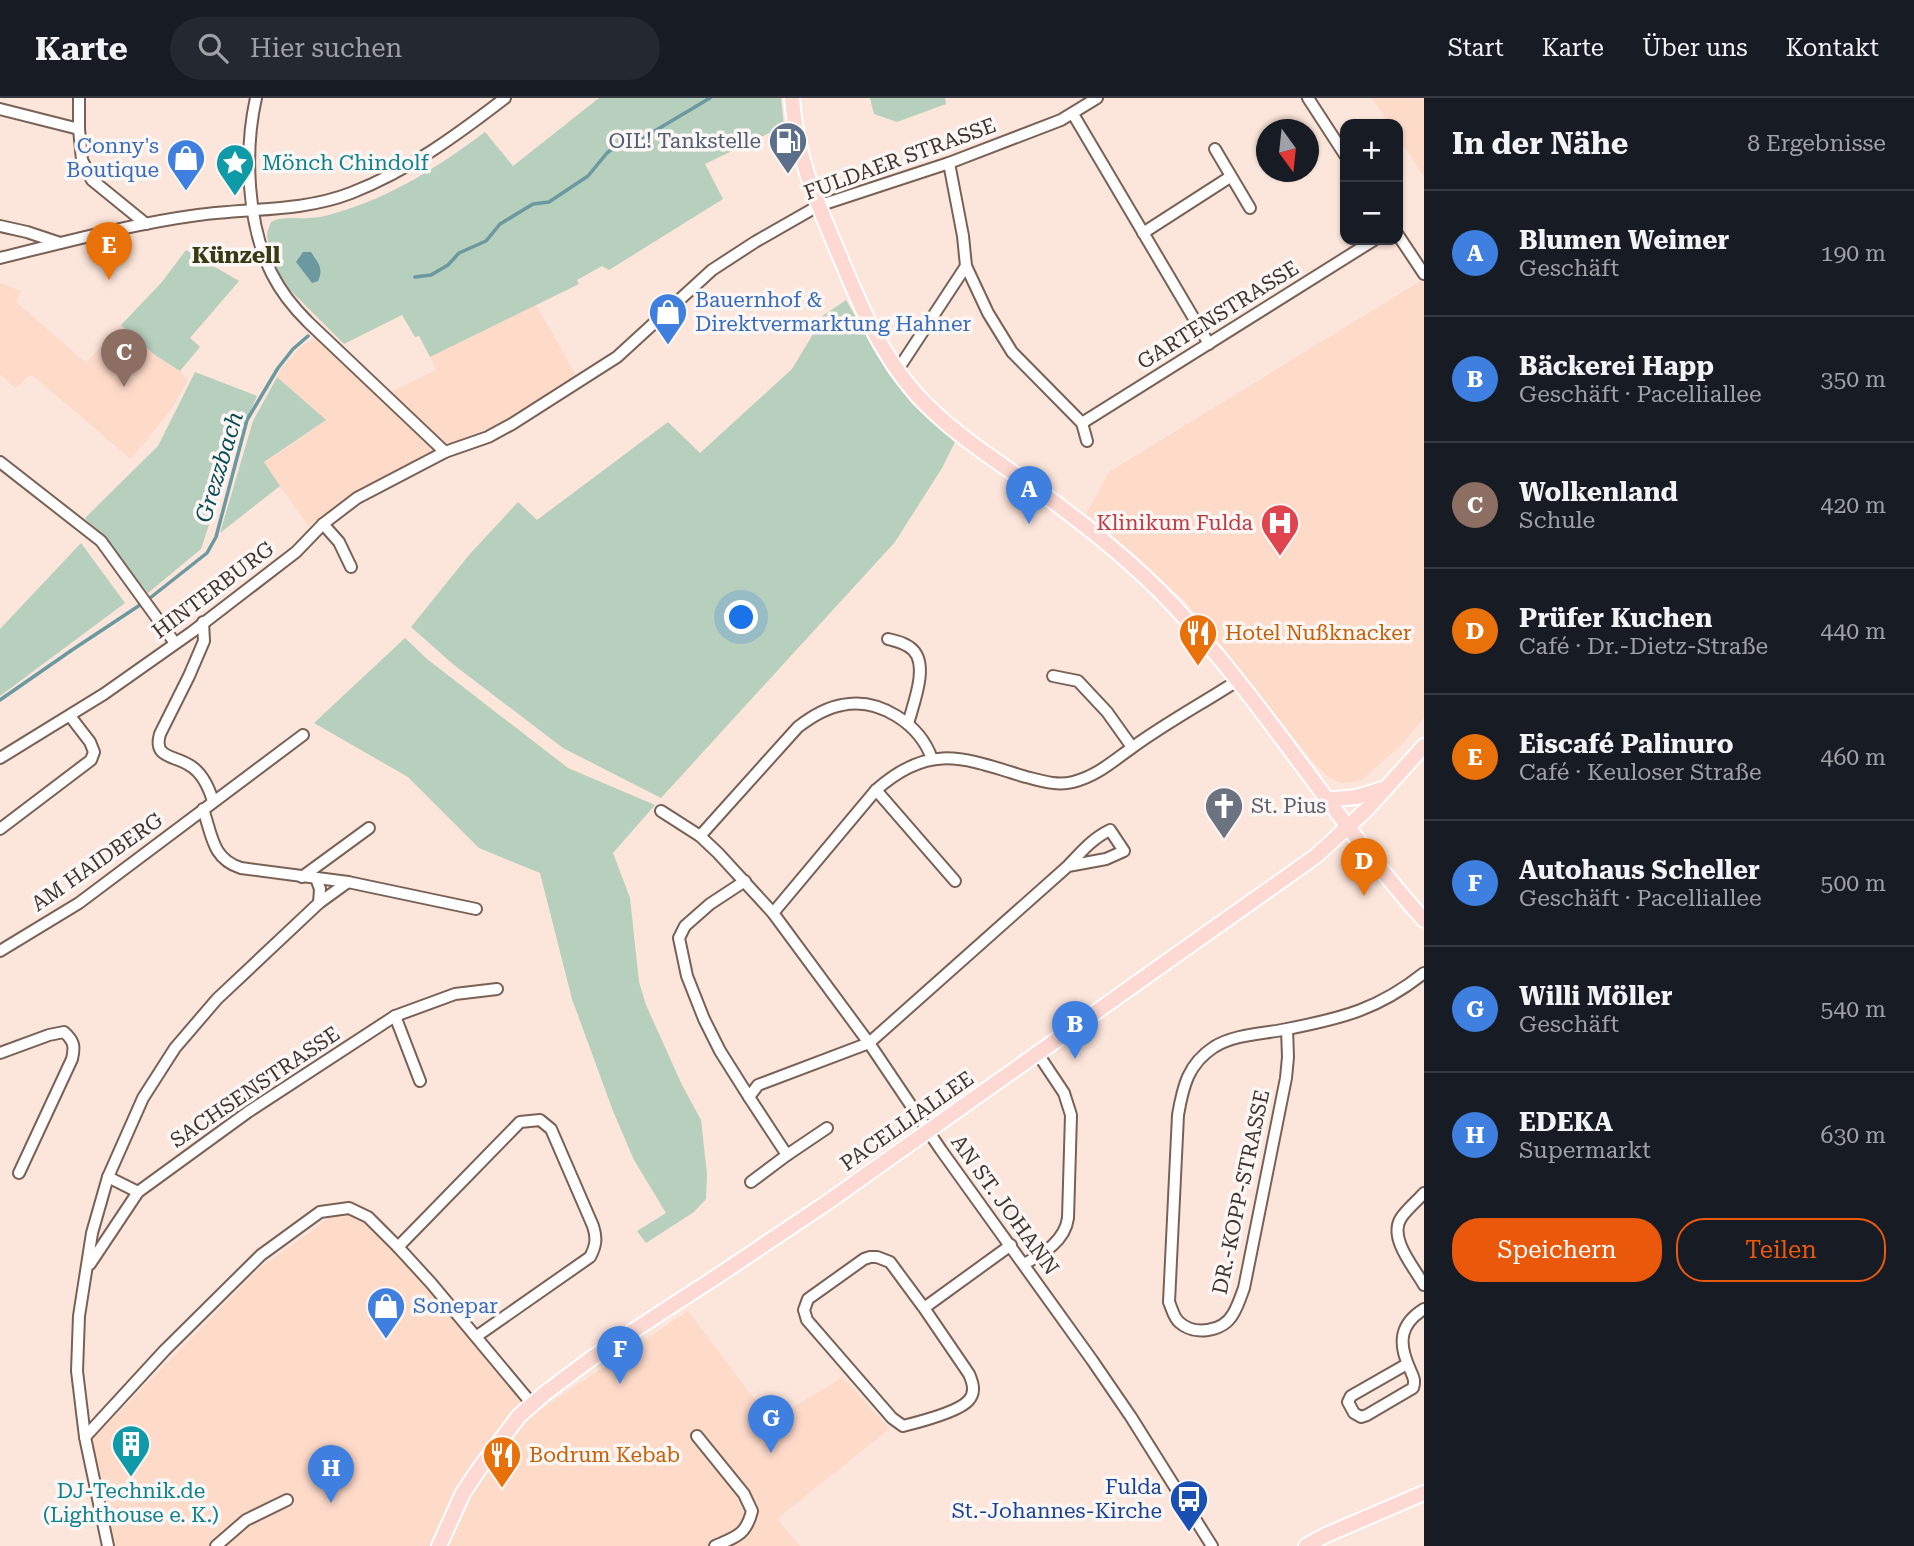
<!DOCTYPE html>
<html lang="de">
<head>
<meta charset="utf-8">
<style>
  :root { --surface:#171b24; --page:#242831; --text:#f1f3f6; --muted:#9ea1a6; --line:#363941; --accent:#ea580c }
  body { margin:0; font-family:"Roboto Serif",serif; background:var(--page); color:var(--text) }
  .controls { position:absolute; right:21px; top:21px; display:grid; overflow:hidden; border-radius:14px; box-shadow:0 2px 5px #0004 }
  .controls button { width:63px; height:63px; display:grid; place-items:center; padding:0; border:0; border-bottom:2px solid var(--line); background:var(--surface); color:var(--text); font:35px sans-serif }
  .compass { position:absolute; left:1256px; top:21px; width:63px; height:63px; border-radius:50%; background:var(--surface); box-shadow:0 2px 5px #0004; rotate:165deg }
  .you { position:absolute; left:742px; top:520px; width:24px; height:24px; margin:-18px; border:5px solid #fff; border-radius:50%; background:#1a73e8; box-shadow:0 0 0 10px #1a73e833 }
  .badge { display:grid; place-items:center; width:46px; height:46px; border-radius:50%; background:var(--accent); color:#fff; font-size:23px; font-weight:700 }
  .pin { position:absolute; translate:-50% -58px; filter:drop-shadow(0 2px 4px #0008) }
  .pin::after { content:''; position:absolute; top:37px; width:24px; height:21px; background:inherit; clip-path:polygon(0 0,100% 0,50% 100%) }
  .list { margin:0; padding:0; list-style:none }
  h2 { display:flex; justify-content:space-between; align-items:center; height:91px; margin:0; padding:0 28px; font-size:30px }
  h2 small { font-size:23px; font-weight:400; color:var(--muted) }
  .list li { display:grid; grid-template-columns:46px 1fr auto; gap:21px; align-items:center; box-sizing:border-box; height:126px; padding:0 28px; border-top:2px solid var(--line) }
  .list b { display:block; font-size:26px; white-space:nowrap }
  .list p { margin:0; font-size:23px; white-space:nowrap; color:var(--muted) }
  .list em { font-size:23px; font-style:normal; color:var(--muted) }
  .actions { display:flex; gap:14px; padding:21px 28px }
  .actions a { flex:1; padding:16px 0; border:2px solid var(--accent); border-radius:28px; text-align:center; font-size:24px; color:var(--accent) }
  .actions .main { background:var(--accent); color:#fff }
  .icon { flex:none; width:38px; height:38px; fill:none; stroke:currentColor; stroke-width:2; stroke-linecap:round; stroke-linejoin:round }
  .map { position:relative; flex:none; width:1424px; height:1448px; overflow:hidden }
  header { display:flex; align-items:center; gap:42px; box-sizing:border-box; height:98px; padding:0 35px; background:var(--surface); border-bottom:2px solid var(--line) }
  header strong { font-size:33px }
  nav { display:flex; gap:38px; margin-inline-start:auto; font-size:24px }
  .search { width:490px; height:63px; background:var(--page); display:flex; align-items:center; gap:18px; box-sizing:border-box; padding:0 24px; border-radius:38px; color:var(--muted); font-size:26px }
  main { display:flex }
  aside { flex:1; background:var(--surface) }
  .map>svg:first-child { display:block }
  .built { fill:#fedac9 }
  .green { fill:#b7cfbd }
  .water { fill:#6c98a0 }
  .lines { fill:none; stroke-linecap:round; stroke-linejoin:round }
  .stream { stroke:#6c98a0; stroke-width:3.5 }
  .minor-casing { stroke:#796156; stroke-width:14 }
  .major-casing { stroke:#fff; stroke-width:18 }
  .minor { stroke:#fff; stroke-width:10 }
  .major { stroke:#fed9d3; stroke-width:14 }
  .labels { text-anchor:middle; stroke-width:7; stroke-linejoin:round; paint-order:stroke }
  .service-label { font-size:21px; fill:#4e5e75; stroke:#fcf6f4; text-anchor:end }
  .shop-label { font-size:21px; fill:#366cbe; stroke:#fcf6f4; text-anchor:start }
  .street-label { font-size:21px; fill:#3f342f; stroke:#fcf6f4 }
  .culture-label { font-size:21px; fill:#0d838f; stroke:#fcf6f4; text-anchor:start }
  .health-label { font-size:21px; fill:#be3a42; stroke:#fcf6f4; text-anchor:end }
  .food-label { font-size:21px; fill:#c56008; stroke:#fcf6f4; text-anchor:start }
  .worship-label { font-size:21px; fill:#5b616d; stroke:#fcf6f4; text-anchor:start }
  .transit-label { font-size:21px; fill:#164399; stroke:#fcf6f4; text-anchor:end }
  .neighbourhood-label { font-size:23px; font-weight:bold; fill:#373b13; stroke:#fcf6f4 }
  .water-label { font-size:23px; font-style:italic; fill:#074c55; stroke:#fcf6f4 }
</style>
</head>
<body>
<header>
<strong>Karte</strong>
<div class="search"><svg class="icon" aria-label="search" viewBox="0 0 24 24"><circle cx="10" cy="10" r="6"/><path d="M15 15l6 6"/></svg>Hier suchen</div>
<nav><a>Start</a><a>Karte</a><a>Über uns</a><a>Kontakt</a></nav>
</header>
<main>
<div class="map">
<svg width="1424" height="1448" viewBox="0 0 1424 1448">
  <rect width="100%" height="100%" fill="#fce5da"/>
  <!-- built -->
  <g class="built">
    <path d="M 1372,0 L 1424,0 L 1424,79 L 1398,39 L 1398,26 L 1389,26 Z"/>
    <path d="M 1424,181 L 1424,620 L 1402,646 L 1364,680 L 1355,684 L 1340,685 L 1327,678 L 1314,665 L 1186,504 L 1087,415 L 1109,374 Z"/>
    <path d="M 0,185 L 21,193 L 16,204 L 86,265 L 121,227 L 155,257 L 180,273 L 188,282 L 171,312 L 131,361 L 31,276 L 15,290 L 0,276 Z"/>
    <path d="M 536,207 L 577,279 L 517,318 L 425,356 L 419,363 L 364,390 L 308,428 L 264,365 L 325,323 L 277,279 L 282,270 L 301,249 L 315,240 L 379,300 L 436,272 L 430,259 Z"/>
    <path d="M 354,1102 L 384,1123 L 538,1313 L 688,1213 L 771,1323 L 843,1279 L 889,1331 L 777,1421 L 800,1448 L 113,1448 L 93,1341 L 260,1170 Z"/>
  </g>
  <!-- green -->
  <g class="green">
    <path d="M 599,0 L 781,0 L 784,28 L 705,66 L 723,101 L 609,172 L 602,168 L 577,182 L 579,186 L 430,259 L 419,238 L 415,239 L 402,217 L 344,246 L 289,191 L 278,177 L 269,153 L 267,135 L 271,124 C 283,118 295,121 308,120 C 318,120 329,117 339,114 C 393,98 441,67 485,34 L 513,68 Z"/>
    <path d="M 870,0 L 945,0 L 946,6 L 897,24 L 874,16 Z"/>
    <path d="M 186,152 L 239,183 L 190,240 L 200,249 L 180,273 L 155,257 L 121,227 L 162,184 Z"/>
    <path d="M 846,202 L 888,275 L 913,307 L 955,344 L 942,370 L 895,444 L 661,700 L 563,650 L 454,567 L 411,529 L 469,457 L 518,404 L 537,422 L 668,324 L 700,355 L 792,271 L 818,228 L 818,221 Z"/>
    <path d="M 195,274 L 257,298 L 234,351 L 201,451 L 148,495 L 85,420 L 158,348 Z"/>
    <path d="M 277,279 L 326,322 L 264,364 L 280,388 L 220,435 L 253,323 Z"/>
    <path d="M 81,445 L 125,505 L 0,598 L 0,531 Z"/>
    <path d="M 405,540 L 427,561 L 568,670 L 655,707 L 613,755 L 630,800 L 639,884 L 646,907 L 682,987 L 701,1022 L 707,1076 L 706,1101 L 694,1114 L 646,1145 L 637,1133 L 666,1115 L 634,1062 L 613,1013 L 572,901 L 540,775 L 479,750 L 408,679 L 314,625 Z"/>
  </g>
  <!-- water -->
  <path class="water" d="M 303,154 L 311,154 C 318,165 324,170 318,183 L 312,185 L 296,164 Z"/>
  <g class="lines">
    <!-- stream -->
    <g class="stream">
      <path d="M 653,34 L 710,0"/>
      <path d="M 415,179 L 431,177 L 448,167 L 459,155 L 486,143 L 500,126 L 533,106 L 549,104 L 588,78 L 607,55 L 620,45 L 644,39"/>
      <path d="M 150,500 L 207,455 L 216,439 L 247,322 L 278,270 L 293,251 L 308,238"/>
      <path d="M 0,602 L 72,552 L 140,507"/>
    </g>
    <!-- minor casing -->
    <g class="minor-casing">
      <g id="minor">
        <path d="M 79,0 L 79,31 L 82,62 L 92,82 L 146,126"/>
        <path d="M 256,0 C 244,53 247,127 272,176 C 281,194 294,210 308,224 L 445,354"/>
        <path d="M 1308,0 L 1345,57"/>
        <path d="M 0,11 L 79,31"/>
        <path d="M 1073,16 L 1209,246"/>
        <path d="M 1215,51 L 1250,110"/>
        <path d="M 949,65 L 963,138 L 966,168 L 988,215 L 1012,254 L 1082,325 L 1087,343"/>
        <path d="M 0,128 L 27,134 L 60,145"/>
        <path d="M 1143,135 L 1230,79"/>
        <path d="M 1398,137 L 1424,176"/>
        <path d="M 0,160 C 65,144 131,126 198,117 C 249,110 302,114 351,95 C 408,73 457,37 505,0"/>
        <path d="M 897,273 L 966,168"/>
        <path d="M 1082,325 L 1374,142"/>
        <path d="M 0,364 L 101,443 L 175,545"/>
        <path d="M 323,426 L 339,444 L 351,469"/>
        <path d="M 203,524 L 204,543 L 189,578 L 160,636 C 153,660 173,657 189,667 C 202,674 209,690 213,703"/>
        <path d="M 888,541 C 896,543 906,545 913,552 C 929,568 913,606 908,626"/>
        <path d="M 1053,578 L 1078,583 L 1107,614 L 1132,649"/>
        <path d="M 0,660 L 104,596 L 192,534 L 296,454 L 323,426 L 357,400 L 445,354 L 488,339 L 512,326 L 617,259 L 712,172 L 755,144 L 818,108 L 949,65 L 1061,22 L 1097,0"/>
        <path d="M 876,692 L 955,783"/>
        <path d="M 203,711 C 212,737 212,761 241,770 L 348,784 L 476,811"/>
        <path d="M 661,713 L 700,738 L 718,755 L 773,815 L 869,945 L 941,1052 L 1092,1262 L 1131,1319 L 1212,1448"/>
        <path d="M 0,731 L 91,662 L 94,654 L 90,644 L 70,618"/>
        <path d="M 700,738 L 798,629 C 811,619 825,610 842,607 C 879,599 920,626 932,661"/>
        <path d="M 302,779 L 369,730"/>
        <path d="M 316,780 L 320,791 L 319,805"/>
        <path d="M 745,783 L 710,806 L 685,828 L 679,840 L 687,878 L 704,921 L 720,953 L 749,999 L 758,987 L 869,945 L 1068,768 C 1081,754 1093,740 1110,732 L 1124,753 L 1106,761 L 1068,768"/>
        <path d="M 773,815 L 876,692 C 930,644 964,660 1026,679 C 1042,683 1057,688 1073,684 C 1097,678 1113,663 1133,649 C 1166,625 1203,605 1237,583"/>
        <path d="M 0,853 L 79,805 L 303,637"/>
        <path d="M 395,918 L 420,983"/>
        <path d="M 1287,931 L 1288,959 L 1286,980 L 1244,1190 C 1241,1198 1238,1208 1233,1216 C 1223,1234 1194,1238 1179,1224 C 1174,1220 1172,1211 1169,1204 L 1178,1017 C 1183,988 1188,966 1214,949 C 1235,936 1263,936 1287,931 C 1343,920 1379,911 1424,875"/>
        <path d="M 0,955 L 49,937 L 64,934 C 74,943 75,948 72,961 L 19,1075"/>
        <path d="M 749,999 L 787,1057 L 827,1030"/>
        <path d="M 108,1079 L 138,1094"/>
        <path d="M 751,1084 L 787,1057"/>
        <path d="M 1424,1095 C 1417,1103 1407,1111 1401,1120 C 1388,1140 1414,1169 1424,1187"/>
        <path d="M 398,1149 L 520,1024 L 540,1022 L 551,1031 L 593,1128 C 597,1140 596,1148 590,1159 L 477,1238"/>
        <path d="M 90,1166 L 138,1094 L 248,1014 L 395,918 L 455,896 L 497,891"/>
        <path d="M 1024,1166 C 1043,1156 1065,1143 1068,1120 L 1071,1017 L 1064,995 L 1038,956"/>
        <path d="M 924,1210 L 890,1164 L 877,1159 L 870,1159 L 864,1161 L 808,1201 L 804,1212 L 807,1222 L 892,1320 L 903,1328 C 919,1324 958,1314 968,1303 C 976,1295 973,1285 969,1276 L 924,1210 L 1011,1147"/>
        <path d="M 1407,1266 L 1351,1298 L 1348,1304 L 1354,1315 L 1361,1319 L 1367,1317 L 1413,1290 C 1416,1281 1412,1277 1409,1269 C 1398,1244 1400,1226 1424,1211"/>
        <path d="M 697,1338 L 744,1396 L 752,1413 C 746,1437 736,1439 715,1448"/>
        <path d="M 85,1339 L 165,1252 L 261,1157 L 320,1114 L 349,1110 L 368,1119 L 398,1149 L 431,1185 L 532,1306"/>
        <path d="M 108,1448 L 85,1339 L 77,1273 L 79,1218 L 92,1135 L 108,1079 L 143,1000 L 175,950 L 217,901 L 319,805 L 348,784"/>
        <path d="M 216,1448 L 246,1422 L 287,1402"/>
      </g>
    </g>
    <!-- major casing -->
    <g class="major-casing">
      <g id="major">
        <path d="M 792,0 C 796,56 814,97 835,147 C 857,200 878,253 916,296 C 952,336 999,364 1042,395 C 1089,430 1135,466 1175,509 C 1266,607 1335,723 1424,822"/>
        <path d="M 1326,702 L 1356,699 L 1386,690"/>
        <path d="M 439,1448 L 463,1395 L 479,1371 L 519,1318 L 544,1296 L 593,1259 L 716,1179 L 825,1106 L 1316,758 L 1366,712 L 1424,648"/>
        <path d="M 1306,1448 L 1326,1437 L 1424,1395"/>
      </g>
    </g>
    <!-- minor -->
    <use href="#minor" class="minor"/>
    <!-- major -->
    <use href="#major" class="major"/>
  </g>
  <!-- icons -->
  <defs>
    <g id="fuel-pin" transform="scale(2.0125)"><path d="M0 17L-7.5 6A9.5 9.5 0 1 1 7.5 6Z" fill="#5c6f8a" stroke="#fcf6f4"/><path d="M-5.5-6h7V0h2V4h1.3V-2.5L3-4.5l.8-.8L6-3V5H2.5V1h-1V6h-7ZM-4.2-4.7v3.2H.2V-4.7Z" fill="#fff"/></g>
    <g id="shop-pin" transform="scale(2.0125)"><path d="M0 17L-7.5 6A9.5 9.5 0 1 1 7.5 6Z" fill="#3f7fe0" stroke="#fcf6f4"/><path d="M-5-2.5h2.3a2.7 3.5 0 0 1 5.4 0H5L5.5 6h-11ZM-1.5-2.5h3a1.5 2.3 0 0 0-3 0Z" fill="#fff"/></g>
    <g id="sight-pin" transform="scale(2.0125)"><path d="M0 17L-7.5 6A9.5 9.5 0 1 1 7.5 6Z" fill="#0f9aa8" stroke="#fcf6f4"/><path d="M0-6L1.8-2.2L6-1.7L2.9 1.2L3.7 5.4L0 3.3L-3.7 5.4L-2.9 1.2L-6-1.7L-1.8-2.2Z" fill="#fff"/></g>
    <g id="hospital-pin" transform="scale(2.0125)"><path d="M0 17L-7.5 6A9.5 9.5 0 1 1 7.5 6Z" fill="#e0444e" stroke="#fcf6f4"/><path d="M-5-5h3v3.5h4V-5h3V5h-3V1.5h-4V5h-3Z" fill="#fff"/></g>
    <g id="restaurant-pin" transform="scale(2.0125)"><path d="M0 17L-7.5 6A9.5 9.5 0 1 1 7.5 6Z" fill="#e8710a" stroke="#fcf6f4"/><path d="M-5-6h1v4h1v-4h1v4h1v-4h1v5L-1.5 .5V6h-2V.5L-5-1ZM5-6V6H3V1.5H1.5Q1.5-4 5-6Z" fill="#fff"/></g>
    <g id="church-pin" transform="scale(2.0125)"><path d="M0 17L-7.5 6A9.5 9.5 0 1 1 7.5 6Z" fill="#6b7280" stroke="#fcf6f4"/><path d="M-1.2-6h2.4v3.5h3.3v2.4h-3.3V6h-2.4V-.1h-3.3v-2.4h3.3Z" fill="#fff"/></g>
    <g id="building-pin" transform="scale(2.0125)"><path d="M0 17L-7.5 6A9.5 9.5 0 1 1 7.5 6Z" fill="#0f9aa8" stroke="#fcf6f4"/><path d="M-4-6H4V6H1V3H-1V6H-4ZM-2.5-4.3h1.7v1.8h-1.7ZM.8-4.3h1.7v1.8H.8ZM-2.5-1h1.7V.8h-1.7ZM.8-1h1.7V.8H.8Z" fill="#fff"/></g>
    <g id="bus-pin" transform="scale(2.0125)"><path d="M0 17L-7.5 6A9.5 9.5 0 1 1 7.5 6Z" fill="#1a4fb4" stroke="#fcf6f4"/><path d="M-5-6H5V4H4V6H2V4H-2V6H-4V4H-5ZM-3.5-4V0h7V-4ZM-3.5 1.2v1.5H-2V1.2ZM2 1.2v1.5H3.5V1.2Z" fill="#fff"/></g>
  </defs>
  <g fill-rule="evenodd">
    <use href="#fuel-pin" x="788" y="43"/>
    <use href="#shop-pin" x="186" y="60"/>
    <use href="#sight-pin" x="235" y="65"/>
    <use href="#shop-pin" x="668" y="214"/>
    <use href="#hospital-pin" x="1280" y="425"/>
    <use href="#restaurant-pin" x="1198" y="535"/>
    <use href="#church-pin" x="1224" y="708"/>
    <use href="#shop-pin" x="386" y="1208"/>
    <use href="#building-pin" x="131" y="1346"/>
    <use href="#restaurant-pin" x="502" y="1357"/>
    <use href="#bus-pin" x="1189" y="1401"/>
  </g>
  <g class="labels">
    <!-- service labels -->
    <g class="service-label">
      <text x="761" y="50">OIL! Tankstelle</text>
    </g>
    <!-- shop labels -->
    <g class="shop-label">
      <text x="159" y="55" text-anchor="end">Conny's<tspan x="159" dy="24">Boutique</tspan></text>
      <text x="695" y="209">Bauernhof &amp;<tspan x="695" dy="24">Direktvermarktung Hahner</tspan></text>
      <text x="413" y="1215">Sonepar</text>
    </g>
    <!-- street labels -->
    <g class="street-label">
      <text transform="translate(900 61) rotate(-20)" y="7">FULDAER STRASSE</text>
      <text transform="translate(1218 217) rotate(-32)" y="7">GARTENSTRASSE</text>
      <text transform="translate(213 492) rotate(-37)" y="7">HINTERBURG</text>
      <text transform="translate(97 764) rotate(-35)" y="7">AM HAIDBERG</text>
      <text transform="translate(255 989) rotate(-34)" y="7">SACHSENSTRASSE</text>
      <text transform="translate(907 1023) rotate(-35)" y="7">PACELLIALLEE</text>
      <text transform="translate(1241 1094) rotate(-78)" y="7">DR.-KOPP-STRASSE</text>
      <text transform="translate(1005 1107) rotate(54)" y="7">AN ST. JOHANN</text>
    </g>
    <!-- culture labels -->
    <g class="culture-label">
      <text x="262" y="72">Mönch Chindolf</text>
      <text x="131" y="1400" text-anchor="middle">DJ-Technik.de<tspan x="131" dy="24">(Lighthouse e. K.)</tspan></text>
    </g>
    <!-- health labels -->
    <g class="health-label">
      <text x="1253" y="432">Klinikum Fulda</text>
    </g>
    <!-- food labels -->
    <g class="food-label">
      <text x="1225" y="542">Hotel Nußknacker</text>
      <text x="529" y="1364">Bodrum Kebab</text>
    </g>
    <!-- worship labels -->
    <g class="worship-label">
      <text x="1251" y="715">St. Pius</text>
    </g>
    <!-- transit labels -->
    <g class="transit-label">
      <text x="1162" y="1396">Fulda<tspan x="1162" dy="24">St.-Johannes-Kirche</tspan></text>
    </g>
    <!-- neighbourhood labels -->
    <g class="neighbourhood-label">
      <text x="236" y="165">Künzell</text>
    </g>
    <!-- water labels -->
    <g class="water-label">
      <text transform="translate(219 369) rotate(-73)" y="8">Grezzbach</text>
    </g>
  </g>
</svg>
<div class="controls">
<button>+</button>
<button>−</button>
</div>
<svg class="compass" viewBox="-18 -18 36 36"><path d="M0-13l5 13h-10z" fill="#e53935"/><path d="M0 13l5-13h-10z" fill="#9ea1a6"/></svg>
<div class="you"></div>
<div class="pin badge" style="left:1029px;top:426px;background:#3f7fe0">A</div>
<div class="pin badge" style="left:1075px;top:961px;background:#3f7fe0">B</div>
<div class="pin badge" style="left:124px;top:289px;background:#8d6e63">C</div>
<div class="pin badge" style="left:1364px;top:798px;background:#e8710a">D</div>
<div class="pin badge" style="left:109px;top:182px;background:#e8710a">E</div>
<div class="pin badge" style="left:620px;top:1286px;background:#3f7fe0">F</div>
<div class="pin badge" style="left:771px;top:1355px;background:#3f7fe0">G</div>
<div class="pin badge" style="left:331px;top:1405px;background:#3f7fe0">H</div>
</div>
<aside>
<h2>In der Nähe<small>8 Ergebnisse</small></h2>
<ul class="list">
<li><span class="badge" style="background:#3f7fe0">A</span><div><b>Blumen Weimer</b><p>Geschäft</p></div><em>190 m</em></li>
<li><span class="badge" style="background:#3f7fe0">B</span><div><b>Bäckerei Happ</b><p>Geschäft · Pacelliallee</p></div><em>350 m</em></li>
<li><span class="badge" style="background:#8d6e63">C</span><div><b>Wolkenland</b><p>Schule</p></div><em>420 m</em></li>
<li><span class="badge" style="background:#e8710a">D</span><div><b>Prüfer Kuchen</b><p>Café · Dr.-Dietz-Straße</p></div><em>440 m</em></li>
<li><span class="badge" style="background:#e8710a">E</span><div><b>Eiscafé Palinuro</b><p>Café · Keuloser Straße</p></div><em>460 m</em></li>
<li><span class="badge" style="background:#3f7fe0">F</span><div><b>Autohaus Scheller</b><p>Geschäft · Pacelliallee</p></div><em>500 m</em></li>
<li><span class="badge" style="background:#3f7fe0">G</span><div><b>Willi Möller</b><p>Geschäft</p></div><em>540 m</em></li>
<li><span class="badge" style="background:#3f7fe0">H</span><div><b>EDEKA</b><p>Supermarkt</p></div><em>630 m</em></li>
</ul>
<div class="actions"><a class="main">Speichern</a><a>Teilen</a></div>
</aside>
</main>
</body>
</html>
